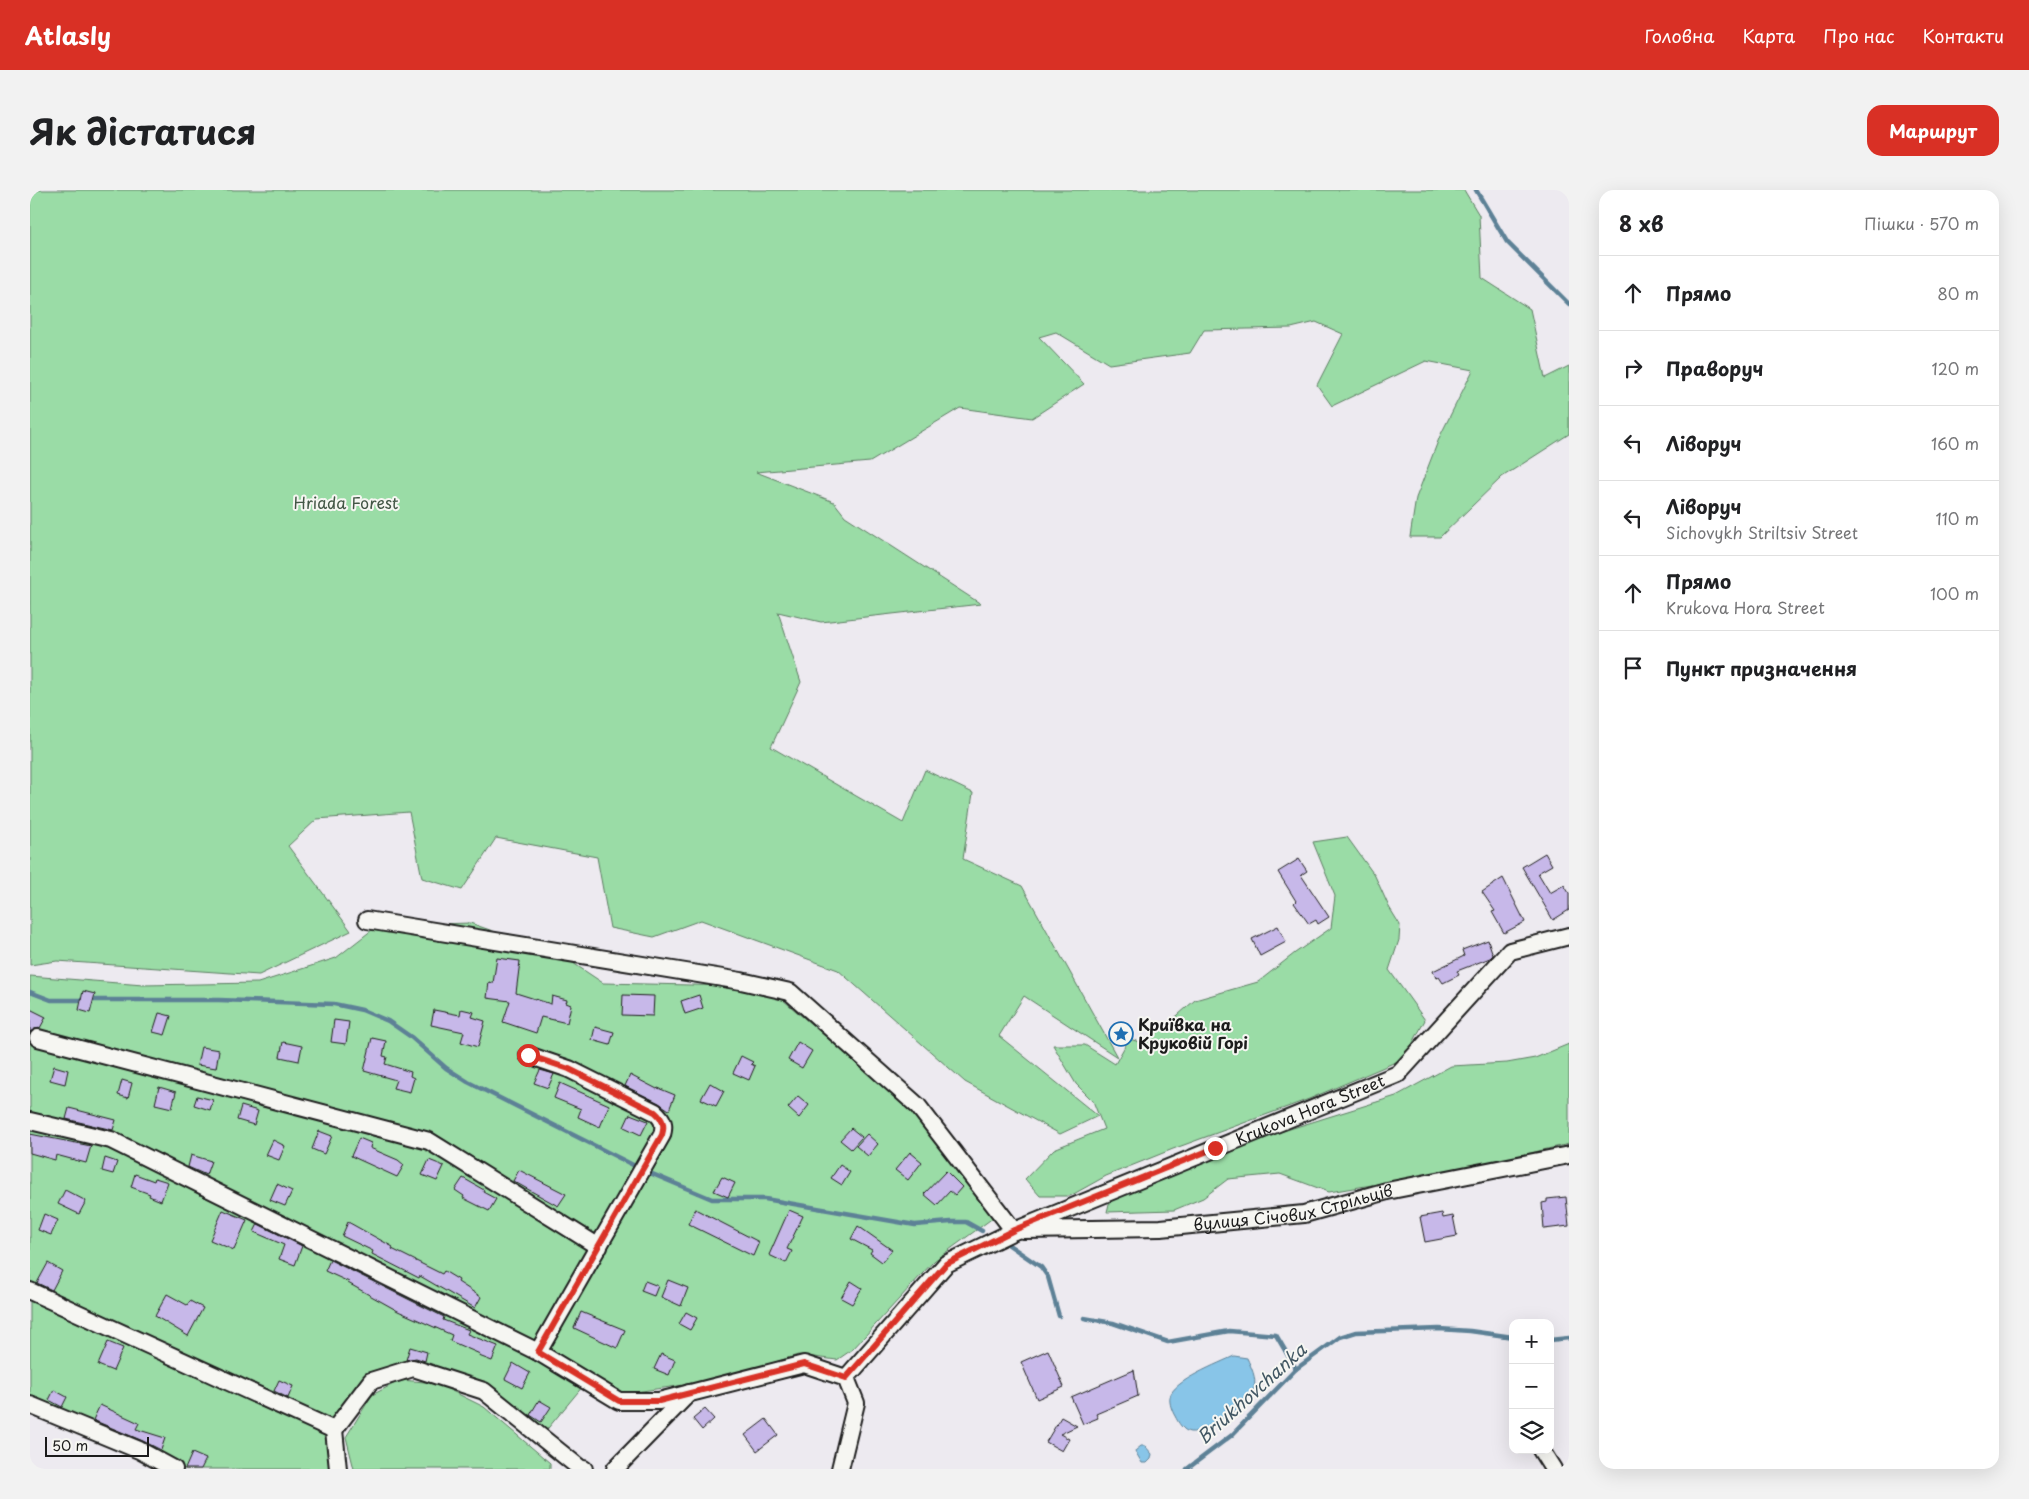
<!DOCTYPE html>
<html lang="uk">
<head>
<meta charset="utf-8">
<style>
  :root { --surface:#fff; --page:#f2f2f2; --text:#202124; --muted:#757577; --line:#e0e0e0; --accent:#d93025 }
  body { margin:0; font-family:"Playpen Sans",sans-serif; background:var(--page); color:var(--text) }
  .controls { position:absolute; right:15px; bottom:15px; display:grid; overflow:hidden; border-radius:10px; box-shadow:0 5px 20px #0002 }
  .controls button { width:45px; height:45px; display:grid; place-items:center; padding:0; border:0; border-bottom:1px solid var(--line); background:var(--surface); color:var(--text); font:25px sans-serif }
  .scale { position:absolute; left:15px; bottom:12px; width:104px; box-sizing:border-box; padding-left:5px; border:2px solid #1c1c1c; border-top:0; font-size:14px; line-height:18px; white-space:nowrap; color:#1c1c1c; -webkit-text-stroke:4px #f6f6f2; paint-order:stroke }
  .stop { position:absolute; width:15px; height:15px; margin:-11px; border:4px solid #d93025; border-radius:50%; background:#fff }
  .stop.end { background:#d93025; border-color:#fff; box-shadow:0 1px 5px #0008 }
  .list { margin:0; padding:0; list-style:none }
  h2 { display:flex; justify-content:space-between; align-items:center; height:65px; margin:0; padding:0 20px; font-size:21px }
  h2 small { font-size:16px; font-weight:400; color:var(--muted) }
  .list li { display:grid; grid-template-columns:32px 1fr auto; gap:15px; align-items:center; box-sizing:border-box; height:75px; padding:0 20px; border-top:1px solid var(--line) }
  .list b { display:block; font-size:19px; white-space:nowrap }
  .list p { margin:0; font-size:16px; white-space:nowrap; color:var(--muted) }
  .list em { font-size:16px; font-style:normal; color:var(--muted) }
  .icon { flex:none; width:28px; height:28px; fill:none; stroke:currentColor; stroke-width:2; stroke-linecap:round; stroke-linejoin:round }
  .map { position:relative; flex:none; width:1539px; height:1279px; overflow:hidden; border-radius:15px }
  header { display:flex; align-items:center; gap:30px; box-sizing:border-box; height:70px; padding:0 25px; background:var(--accent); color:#fff }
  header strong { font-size:24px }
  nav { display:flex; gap:28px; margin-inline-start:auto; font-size:18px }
  .intro { display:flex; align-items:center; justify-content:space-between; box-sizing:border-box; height:120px; padding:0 30px }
  h1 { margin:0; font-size:35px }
  .button { padding:12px 22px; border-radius:15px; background:var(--accent); color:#fff; font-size:18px; font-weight:700 }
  main { display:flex; gap:30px; padding:0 30px }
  aside { flex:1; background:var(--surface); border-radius:15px; box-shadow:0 5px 20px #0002 }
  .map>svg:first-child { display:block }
  .green { fill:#9adca6; stroke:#5b7c61 }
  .water { fill:#88c5e8; stroke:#5d8196 }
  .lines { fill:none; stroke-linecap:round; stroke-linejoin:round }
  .stream { stroke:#5d8196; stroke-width:4.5 }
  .building { fill:#c7b8e9; stroke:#1c1c1c }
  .street-casing { stroke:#1c1c1c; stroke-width:20 }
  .street { stroke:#f6f6f2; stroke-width:16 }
  .route { stroke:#d93025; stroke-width:6 }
  .labels { text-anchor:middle; stroke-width:4; stroke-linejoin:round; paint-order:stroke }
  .park-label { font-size:16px; fill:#425645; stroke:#f6f6f2 }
  .poi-label { font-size:16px; font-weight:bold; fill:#1c1c1c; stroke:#f6f6f2; text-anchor:start }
  .street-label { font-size:16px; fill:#1c1c1c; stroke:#f6f6f2 }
  .water-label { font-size:18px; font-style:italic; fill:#425763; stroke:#f6f6f2 }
</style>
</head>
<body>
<header>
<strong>Atlasly</strong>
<nav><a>Головна</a><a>Карта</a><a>Про нас</a><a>Контакти</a></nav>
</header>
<div class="intro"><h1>Як дістатися</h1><a class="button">Маршрут</a></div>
<main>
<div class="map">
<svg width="1539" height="1279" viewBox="0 0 1539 1279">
  <rect width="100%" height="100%" fill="#edeaf0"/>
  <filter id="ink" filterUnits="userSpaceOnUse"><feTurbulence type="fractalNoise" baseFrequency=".02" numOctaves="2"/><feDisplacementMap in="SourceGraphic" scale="10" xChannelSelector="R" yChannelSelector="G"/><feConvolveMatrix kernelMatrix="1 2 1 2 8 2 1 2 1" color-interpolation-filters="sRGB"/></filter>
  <g filter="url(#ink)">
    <!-- green -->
    <g class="green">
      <path d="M 0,0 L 1434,0 L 1449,25 L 1452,88 L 1500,119 L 1515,188 L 1539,176 L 1539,244 L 1472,287 L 1410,347 L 1380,347 L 1386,308 L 1410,246 L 1443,180 L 1396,171 L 1302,216 L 1287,195 L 1313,144 L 1286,132 L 1261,138 L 1174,140 L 1160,163 L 1079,174 L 1026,142 L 1009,147 L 1054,194 L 1002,228 L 930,218 L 840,272 L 726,282 L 804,312 L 815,326 L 951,414 L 791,432 L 748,422 L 771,492 L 741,557 L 873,633 L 895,580 L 943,603 L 933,669 L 992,696 L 1087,867 L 994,806 L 969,846 L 1068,926 L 1030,944 L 935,892 L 808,780 L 671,730 L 624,747 L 580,738 L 567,667 L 466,648 L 432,700 L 392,688 L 379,622 L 287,629 L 258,656 L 321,741 L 229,785 L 27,771 L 0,775 Z"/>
      <path d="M 1317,647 L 1345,686 L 1359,717 L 1370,735 L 1369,750 L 1359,780 L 1395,830 L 1375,868 L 1279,909 L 1143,959 L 1076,986 L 1040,1006 L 1010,1006 L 995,989 L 1024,959 L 1074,939 L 1063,911 L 1046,894 L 1023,855 L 1055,855 L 1085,874 L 1099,849 L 1110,852 L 1131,840 L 1165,810 L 1228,792 L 1265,763 L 1301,738 L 1305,706 L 1283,652 Z"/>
      <path d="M 440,733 L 531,765 L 573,793 L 705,796 L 752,809 L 883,922 L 971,1022 L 904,1071 L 823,1159 L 807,1170 L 768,1165 L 684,1191 L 597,1203 L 553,1196 L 514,1243 L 458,1196 L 383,1174 L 337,1187 L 301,1233 L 304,1279 L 153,1279 L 146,1273 L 0,1210 L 0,786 L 113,795 L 228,793 L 306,768 L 347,736 Z"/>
      <path d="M 1539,854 L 1539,954 L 1409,984 L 1299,1002 L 1250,984 L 1198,989 L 1173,1008 L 1144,1020 L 1077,1022 L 1080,1010 L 1234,947 L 1366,906 L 1421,876 L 1477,873 L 1505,868 Z"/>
      <path d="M 371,1190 L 406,1193 L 454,1217 L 520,1273 L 520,1279 L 324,1279 L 316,1247 L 342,1205 Z"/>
    </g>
    <!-- water -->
    <g class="water">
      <path d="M 1204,1166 L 1217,1168 C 1221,1177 1227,1188 1224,1198 C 1220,1214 1177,1244 1160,1242 C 1153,1241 1148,1232 1145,1226 C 1142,1221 1139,1213 1140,1207 C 1142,1191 1190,1173 1204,1166 Z"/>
      <path d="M 1111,1256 L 1115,1256 L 1122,1264 L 1121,1269 L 1117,1273 L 1112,1273 L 1105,1261 Z"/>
    </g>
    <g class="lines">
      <!-- stream -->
      <g class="stream">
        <path d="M 1446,0 L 1477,52 L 1539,114"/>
        <path d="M 0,802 L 21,810 L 189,810 L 304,814 L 332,820 L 358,831 L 381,847 L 416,878 L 438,892 L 603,975"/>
        <path d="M 620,983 L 682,1009 L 735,1009 L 885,1035 L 921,1032 L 936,1032 L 952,1041"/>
        <path d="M 976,1053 L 1011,1077 L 1018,1087 L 1029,1126"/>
        <path d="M 1054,1128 L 1083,1133 L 1138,1152 L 1199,1141 L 1246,1145 L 1266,1179"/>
        <path d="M 1520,1150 L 1539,1148"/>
        <path d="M 1157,1279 L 1202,1245 L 1266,1179 L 1310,1147 L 1326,1142 L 1409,1139 L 1440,1141 L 1483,1147"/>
      </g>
    </g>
    <!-- building -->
    <g class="building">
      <path d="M 1515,663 L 1522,675 L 1508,683 L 1520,703 L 1534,695 L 1539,703 L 1539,720 L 1523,730 L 1492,677 Z"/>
      <path d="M 1269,669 L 1277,681 L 1271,685 L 1299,727 L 1288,734 L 1286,730 L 1279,734 L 1264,713 L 1266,711 L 1248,682 Z"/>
      <path d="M 1473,688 L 1495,732 L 1474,743 L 1462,722 L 1465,721 L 1452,702 Z"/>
      <path d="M 1248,736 L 1256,752 L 1230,766 L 1222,749 Z"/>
      <path d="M 1458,750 L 1463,765 L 1460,768 L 1427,781 L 1429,785 L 1413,793 L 1409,787 L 1406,788 L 1403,781 L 1434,766 L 1432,760 Z"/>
      <path d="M 467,768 L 490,771 L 486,803 L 521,814 L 522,806 L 537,810 L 536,813 L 541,815 L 537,833 L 511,827 L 506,843 L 473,832 L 480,811 L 457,808 L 459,792 L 463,793 Z"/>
      <path d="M 53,801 L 65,804 L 60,823 L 49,820 Z"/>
      <path d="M 593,805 L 624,806 L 623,826 L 592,825 Z"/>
      <path d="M 669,805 L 673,818 L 655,824 L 651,811 Z"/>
      <path d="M 0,819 L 16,827 L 10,838 L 5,839 L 0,842 Z"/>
      <path d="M 431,819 L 444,822 L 442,827 L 455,831 L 448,857 L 431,852 L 434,842 L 401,835 L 404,820 L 430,825 Z"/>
      <path d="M 129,823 L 141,826 L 135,845 L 123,842 Z"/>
      <path d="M 304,830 L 319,832 L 316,854 L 301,852 Z"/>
      <path d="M 565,837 L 584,842 L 580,855 L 562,850 Z"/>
      <path d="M 342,848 L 356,851 L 353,866 L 357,867 L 355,874 L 381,882 L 380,886 L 384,888 L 380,902 L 363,898 L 366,890 L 334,881 Z"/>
      <path d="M 253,852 L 272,856 L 269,871 L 250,867 Z"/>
      <path d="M 768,852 L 782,861 L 772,878 L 758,870 Z"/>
      <path d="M 171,857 L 189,860 L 186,878 L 167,875 Z"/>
      <path d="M 711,866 L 723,872 L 721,874 L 725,876 L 719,890 L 703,883 Z"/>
      <path d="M 24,876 L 38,880 L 35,894 L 20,890 Z"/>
      <path d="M 510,880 L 524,884 L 518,898 L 504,893 Z"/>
      <path d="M 600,885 L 627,899 L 628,898 L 645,905 L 639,920 L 629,913 L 595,896 Z"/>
      <path d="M 92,890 L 102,893 L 98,908 L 88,905 Z"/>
      <path d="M 530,893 L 579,915 L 570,937 L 548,927 L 551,919 L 524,908 Z"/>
      <path d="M 680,893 L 694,901 L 686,916 L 671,909 Z"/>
      <path d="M 129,897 L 146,902 L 142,918 L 125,914 Z"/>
      <path d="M 167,906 L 183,910 L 180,920 L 164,915 Z"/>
      <path d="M 768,906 L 779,915 L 769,928 L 758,918 Z"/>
      <path d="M 211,916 L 228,921 L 224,935 L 207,930 Z"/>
      <path d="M 39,918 L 86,930 L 83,940 L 36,929 Z"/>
      <path d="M 600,924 L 618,931 L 611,945 L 594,937 Z"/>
      <path d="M 821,938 L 832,947 L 821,959 L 810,950 Z"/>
      <path d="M 289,941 L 302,946 L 294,964 L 282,959 Z"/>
      <path d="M 0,944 L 61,956 L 56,973 L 26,965 L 25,970 L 0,963 Z"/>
      <path d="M 837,944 L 848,954 L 838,966 L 826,956 Z"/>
      <path d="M 329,948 L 341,953 L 340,958 L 368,970 L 374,975 L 367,987 L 321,966 Z"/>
      <path d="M 243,950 L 255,956 L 249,970 L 236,965 Z"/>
      <path d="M 880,962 L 892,972 L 878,990 L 865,980 Z"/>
      <path d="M 161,965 L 181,971 L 176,985 L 158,977 Z"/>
      <path d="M 75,968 L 87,972 L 83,984 L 72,981 Z"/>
      <path d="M 399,970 L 414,976 L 407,991 L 392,985 Z"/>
      <path d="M 810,975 L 820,982 L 812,995 L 801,988 Z"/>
      <path d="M 489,980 L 536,1004 L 528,1016 L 483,991 Z"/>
      <path d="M 916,981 L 932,997 L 925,1005 L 920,1001 L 907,1015 L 894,1004 Z"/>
      <path d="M 105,984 L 124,991 L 125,988 L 138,992 L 131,1011 L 119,1006 L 120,1004 L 101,997 Z"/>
      <path d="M 692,987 L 705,993 L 698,1007 L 684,1001 Z"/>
      <path d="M 433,988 L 454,1000 L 453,1002 L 466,1009 L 459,1021 L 433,1008 L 434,1006 L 425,1000 Z"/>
      <path d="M 247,994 L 262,1001 L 255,1016 L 240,1010 Z"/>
      <path d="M 35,1000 L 56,1011 L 49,1024 L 28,1014 Z"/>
      <path d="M 1536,1007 L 1539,1036 L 1514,1039 L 1512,1013 L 1517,1012 L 1517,1009 Z"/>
      <path d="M 665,1019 L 729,1052 L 723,1066 L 658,1034 Z"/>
      <path d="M 193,1020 L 217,1030 L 204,1060 L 180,1050 Z"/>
      <path d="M 759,1020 L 773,1026 L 757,1059 L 762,1061 L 756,1073 L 739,1065 Z"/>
      <path d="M 1412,1023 L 1413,1028 L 1423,1026 L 1427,1046 L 1395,1052 L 1390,1027 Z"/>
      <path d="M 14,1024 L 28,1030 L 21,1045 L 8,1040 Z"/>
      <path d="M 318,1032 L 363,1057 L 362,1059 L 412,1084 L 414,1081 L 429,1090 L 428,1092 L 451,1107 L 445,1118 L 390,1086 L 389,1088 L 342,1064 L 343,1061 L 312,1046 Z"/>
      <path d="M 228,1034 L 272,1056 L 265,1075 L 249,1069 L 254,1055 L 224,1042 Z"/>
      <path d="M 828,1036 L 862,1060 L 852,1072 L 840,1063 L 842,1060 L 821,1049 Z"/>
      <path d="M 300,1070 L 414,1127 L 413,1130 L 439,1140 L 437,1144 L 468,1156 L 462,1171 L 449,1166 L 450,1164 L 420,1151 L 422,1145 L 368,1121 L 318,1093 L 319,1092 L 295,1081 Z"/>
      <path d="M 18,1073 L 32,1081 L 22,1100 L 7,1093 Z"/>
      <path d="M 638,1090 L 658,1098 L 651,1116 L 631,1107 Z"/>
      <path d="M 615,1091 L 628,1096 L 624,1106 L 611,1101 Z"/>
      <path d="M 821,1091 L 832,1098 L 822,1114 L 811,1108 Z"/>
      <path d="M 137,1104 L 157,1115 L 160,1111 L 173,1118 L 158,1146 L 125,1126 Z"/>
      <path d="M 551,1122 L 595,1140 L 587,1158 L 544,1138 Z"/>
      <path d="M 656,1122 L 667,1128 L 660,1140 L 649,1134 Z"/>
      <path d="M 78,1152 L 93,1158 L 83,1181 L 68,1175 Z"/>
      <path d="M 380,1157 L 397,1162 L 395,1171 L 386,1168 L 376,1170 Z"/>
      <path d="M 1018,1160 L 1034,1197 L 1007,1209 L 991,1172 Z"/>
      <path d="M 631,1164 L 645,1170 L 639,1185 L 624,1179 Z"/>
      <path d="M 483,1173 L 500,1183 L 492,1198 L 475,1189 Z"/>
      <path d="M 1104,1180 L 1108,1206 L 1066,1224 L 1068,1228 L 1053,1234 L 1041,1207 Z"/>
      <path d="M 249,1190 L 263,1196 L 258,1208 L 244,1201 Z"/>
      <path d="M 24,1200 L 37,1207 L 32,1217 L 19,1210 Z"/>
      <path d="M 509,1210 L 521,1217 L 511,1232 L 500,1225 Z"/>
      <path d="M 70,1215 L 109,1233 L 106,1239 L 135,1248 L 131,1260 L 113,1251 L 63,1230 Z"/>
      <path d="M 675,1219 L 684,1229 L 672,1240 L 663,1229 Z"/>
      <path d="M 1031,1227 L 1047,1236 L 1030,1244 L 1039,1249 L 1032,1261 L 1016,1252 Z"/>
      <path d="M 736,1229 L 748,1245 L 727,1261 L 715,1245 Z"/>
      <path d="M 162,1263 L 176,1269 L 171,1279 L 155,1279 Z"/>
    </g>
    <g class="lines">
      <!-- street casing -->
      <g class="street-casing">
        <g id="street">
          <path d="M 337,730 L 711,791 L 760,802 L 888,916 L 984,1041"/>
          <path d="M 8,848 L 399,951 L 569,1057"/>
          <path d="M 498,865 L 539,879 L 625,922 C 633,929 635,934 632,945 L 508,1162"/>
          <path d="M 0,931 L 81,950 L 508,1162 L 589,1211 L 629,1211 L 774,1174 L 816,1188"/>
          <path id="s1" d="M 993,1040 L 1131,1038 L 1274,1024 L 1357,1001 L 1539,965"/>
          <path d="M 0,1101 L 304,1240 L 341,1191 L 383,1178 L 454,1201 L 551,1279 L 554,1279"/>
          <path d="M 0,1215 L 109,1260 L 144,1279"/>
          <path d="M 304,1240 L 308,1279"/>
          <path d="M 1511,1260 L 1523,1279"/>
          <path d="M 585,1279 L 659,1203"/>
          <path id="s2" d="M 810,1279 L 826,1213 L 816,1188 L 916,1074 L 984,1041 L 1368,884 L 1480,761 L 1539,746"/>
        </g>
      </g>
      <!-- street -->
      <use href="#street" class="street"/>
    </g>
  </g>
  <g class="lines" filter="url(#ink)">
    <!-- route -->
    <path class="route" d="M 498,865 L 539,879 L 625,922 C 633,929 635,935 632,945 L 508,1162 L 589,1211 L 629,1211 L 774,1174 L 816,1188 L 916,1074 L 984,1040 L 1185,958"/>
  </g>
  <!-- icons -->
  <defs>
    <g id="sight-ring" transform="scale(1.25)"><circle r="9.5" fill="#f6f6f2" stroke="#1f6fb2" stroke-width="1.5"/><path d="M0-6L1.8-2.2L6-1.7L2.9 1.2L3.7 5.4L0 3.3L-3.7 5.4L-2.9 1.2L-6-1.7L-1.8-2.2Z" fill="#1f6fb2"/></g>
  </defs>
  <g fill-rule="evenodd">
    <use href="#sight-ring" x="1091" y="844"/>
  </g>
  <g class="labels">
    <!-- park labels -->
    <g class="park-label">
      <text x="316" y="319">Hriada Forest</text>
    </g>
    <!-- poi labels -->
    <g class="poi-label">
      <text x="1108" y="841">Криївка на<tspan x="1108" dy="18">Круковій Горі</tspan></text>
    </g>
    <!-- street labels -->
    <g class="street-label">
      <text dy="6" stroke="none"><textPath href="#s2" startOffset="642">Krukova Hora Street</textPath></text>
      <text dy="6" stroke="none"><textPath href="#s1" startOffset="272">вулиця Січових Стрільців</textPath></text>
    </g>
    <!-- water labels -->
    <g class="water-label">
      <text transform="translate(1222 1204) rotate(-42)" y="6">Briukhovchanka</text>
    </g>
  </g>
</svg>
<div class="controls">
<button>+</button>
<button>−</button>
<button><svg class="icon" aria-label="layers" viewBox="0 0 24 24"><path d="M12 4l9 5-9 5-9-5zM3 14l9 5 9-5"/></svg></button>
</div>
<div class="scale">50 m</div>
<div class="stop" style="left:498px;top:865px"></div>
<div class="stop end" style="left:1185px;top:958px"></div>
</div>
<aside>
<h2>8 хв<small>Пішки · 570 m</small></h2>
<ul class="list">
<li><svg class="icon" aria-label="ahead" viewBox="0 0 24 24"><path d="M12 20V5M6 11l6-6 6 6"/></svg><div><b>Прямо</b></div><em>80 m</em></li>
<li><svg class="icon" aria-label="right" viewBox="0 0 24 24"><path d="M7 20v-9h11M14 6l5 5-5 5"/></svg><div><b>Праворуч</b></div><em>120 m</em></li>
<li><svg class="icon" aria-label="left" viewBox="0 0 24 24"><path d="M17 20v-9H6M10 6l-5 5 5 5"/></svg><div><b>Ліворуч</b></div><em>160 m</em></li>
<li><svg class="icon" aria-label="left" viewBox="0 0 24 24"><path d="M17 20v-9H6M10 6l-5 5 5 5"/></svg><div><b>Ліворуч</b><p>Sichovykh Striltsiv Street</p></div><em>110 m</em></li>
<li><svg class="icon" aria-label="ahead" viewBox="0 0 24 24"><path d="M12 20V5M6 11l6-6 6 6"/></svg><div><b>Прямо</b><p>Krukova Hora Street</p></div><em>100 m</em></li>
<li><svg class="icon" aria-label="arrive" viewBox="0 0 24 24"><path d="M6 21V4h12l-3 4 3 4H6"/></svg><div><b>Пункт призначення</b></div></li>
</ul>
</aside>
</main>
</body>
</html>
